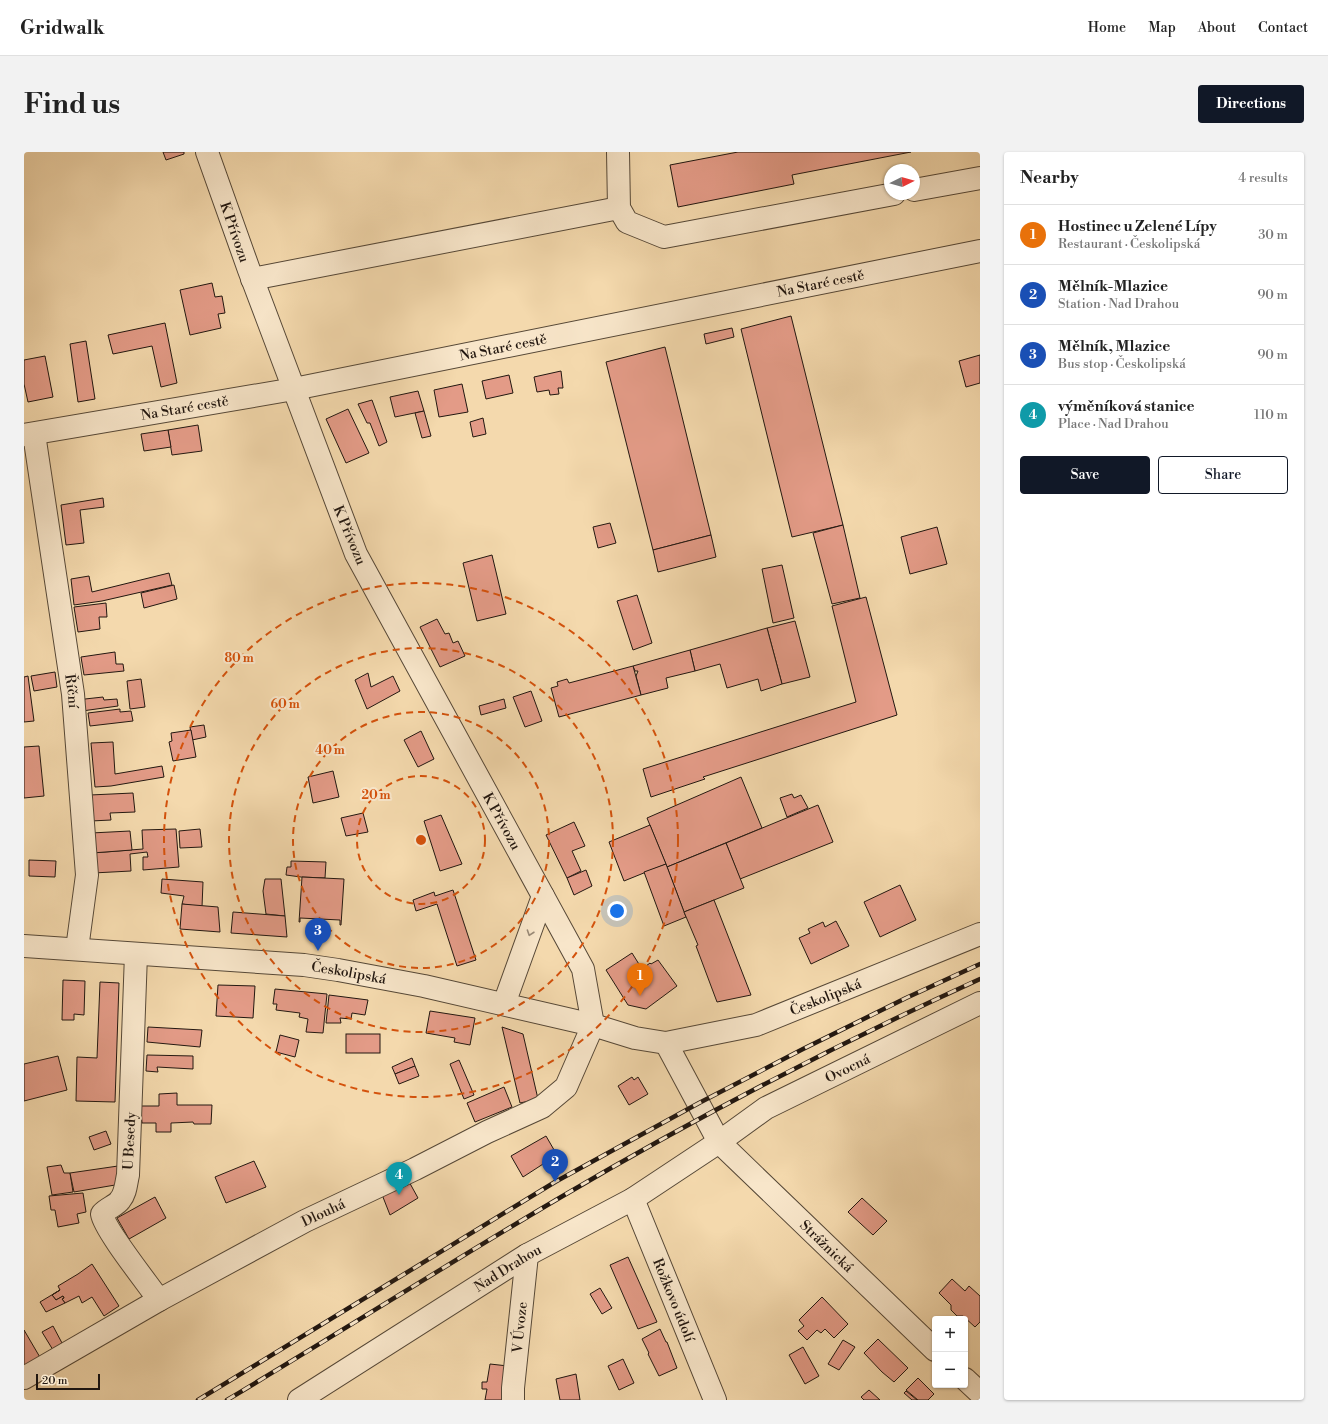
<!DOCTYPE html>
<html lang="en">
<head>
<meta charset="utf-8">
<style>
  :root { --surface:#fff; --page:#f2f2f2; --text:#222; --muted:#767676; --line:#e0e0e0; --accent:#111827 }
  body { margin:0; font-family:"Libre Bodoni",serif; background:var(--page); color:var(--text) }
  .controls { position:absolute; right:12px; bottom:12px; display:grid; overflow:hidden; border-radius:4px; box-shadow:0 1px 3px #0004 }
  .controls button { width:36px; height:36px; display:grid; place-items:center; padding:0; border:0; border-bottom:1px solid var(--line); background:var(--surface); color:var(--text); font:20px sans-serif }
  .compass { position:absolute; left:860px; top:12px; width:36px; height:36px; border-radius:50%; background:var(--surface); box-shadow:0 1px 3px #0004; rotate:85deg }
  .scale { position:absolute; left:12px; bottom:10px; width:64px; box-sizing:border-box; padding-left:4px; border:2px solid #221710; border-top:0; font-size:11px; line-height:14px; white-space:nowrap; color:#221710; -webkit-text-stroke:3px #f8e6ca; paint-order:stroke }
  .you { position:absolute; left:593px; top:759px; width:14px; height:14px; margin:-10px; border:3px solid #fff; border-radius:50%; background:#1a73e8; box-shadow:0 0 0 6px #1a73e833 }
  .badge { display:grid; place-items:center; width:26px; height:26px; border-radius:50%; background:var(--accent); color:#fff; font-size:13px; font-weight:700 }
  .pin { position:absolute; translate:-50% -33px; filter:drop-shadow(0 1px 2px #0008) }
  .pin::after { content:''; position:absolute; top:21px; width:14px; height:12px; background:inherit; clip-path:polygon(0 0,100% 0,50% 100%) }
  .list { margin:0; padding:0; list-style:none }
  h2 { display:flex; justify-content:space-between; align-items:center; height:52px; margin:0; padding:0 16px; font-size:17px }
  h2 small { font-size:13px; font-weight:400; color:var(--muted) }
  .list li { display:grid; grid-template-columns:26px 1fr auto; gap:12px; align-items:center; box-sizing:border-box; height:60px; padding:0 16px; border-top:1px solid var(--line) }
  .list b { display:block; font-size:15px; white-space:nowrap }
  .list p { margin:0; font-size:13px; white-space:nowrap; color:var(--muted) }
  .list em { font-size:13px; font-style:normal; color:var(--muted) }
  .actions { display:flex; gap:8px; padding:12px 16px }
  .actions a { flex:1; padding:9px 0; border:1px solid var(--accent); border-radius:4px; text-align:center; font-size:14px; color:var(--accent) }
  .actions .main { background:var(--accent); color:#fff }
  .map { position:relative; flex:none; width:956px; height:1248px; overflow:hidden; border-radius:4px }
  header { display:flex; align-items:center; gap:24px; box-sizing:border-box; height:56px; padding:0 20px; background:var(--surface); border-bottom:1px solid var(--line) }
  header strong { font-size:19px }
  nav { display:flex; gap:22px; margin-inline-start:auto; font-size:14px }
  .intro { display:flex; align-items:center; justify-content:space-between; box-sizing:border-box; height:96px; padding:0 24px }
  h1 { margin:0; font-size:28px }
  .button { padding:10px 18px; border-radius:4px; background:var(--accent); color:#fff; font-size:14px; font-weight:700 }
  main { display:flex; gap:24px; padding:0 24px }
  aside { flex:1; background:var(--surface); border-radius:4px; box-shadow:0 1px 3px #0004 }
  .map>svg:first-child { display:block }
  .building { fill:#e39b87; stroke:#221710 }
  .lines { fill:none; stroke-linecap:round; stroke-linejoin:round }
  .minor-casing { stroke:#564837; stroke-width:24 }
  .minor { stroke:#f8e6ca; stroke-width:22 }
  .rail-casing { stroke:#221710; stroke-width:4.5 }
  .rail { stroke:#f8e6ca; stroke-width:3; stroke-dasharray:9; stroke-linecap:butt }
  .oneway { stroke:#988976 }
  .ring { fill:none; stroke:#d4520c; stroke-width:2; stroke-dasharray:7 5 }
  .labels { text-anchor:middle; stroke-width:4; stroke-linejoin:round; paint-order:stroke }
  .street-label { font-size:14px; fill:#221710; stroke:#f8e6ca }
  .centre { fill:#d4520c; stroke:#f8e6ca; stroke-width:2 }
  .ring-label { font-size:12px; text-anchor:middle; font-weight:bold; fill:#d4520c; stroke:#f8e6ca; stroke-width:4; stroke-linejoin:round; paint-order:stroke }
</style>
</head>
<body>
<header>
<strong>Gridwalk</strong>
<nav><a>Home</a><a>Map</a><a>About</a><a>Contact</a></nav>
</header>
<div class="intro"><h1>Find us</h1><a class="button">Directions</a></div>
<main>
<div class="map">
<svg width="956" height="1248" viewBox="0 0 956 1248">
  <rect width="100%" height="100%" fill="#f4d9ad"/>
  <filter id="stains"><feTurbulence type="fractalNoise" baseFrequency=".005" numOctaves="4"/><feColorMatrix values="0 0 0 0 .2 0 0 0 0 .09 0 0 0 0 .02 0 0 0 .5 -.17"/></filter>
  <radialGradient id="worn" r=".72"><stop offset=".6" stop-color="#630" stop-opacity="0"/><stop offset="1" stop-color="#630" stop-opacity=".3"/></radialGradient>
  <!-- building -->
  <g class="building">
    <path d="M 139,0 L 160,0 L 160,2 L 142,8 Z"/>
    <path d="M 714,0 L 887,0 L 768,23 L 770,32 L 654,55 L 646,13 Z"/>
    <path d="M 188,131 L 191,145 L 198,144 L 201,161 L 194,162 L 197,176 L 166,183 L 156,138 Z"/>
    <path d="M 767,164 L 819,373 L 768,385 L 717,177 Z"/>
    <path d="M 141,171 L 153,231 L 137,235 L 128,194 L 89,202 L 84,183 Z"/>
    <path d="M 708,176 L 710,185 L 682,192 L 680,182 Z"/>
    <path d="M 62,189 L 71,247 L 54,250 L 46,192 Z"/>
    <path d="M 641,195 L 687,383 L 629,398 L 582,210 Z"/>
    <path d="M 956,203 L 956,231 L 942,235 L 935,209 Z"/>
    <path d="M 21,204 L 29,245 L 4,250 L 0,232 L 0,208 Z"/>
    <path d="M 537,219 L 539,236 L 534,236 L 535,242 L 526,243 L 525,238 L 513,240 L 510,225 Z"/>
    <path d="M 485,223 L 489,241 L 462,247 L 458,229 Z"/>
    <path d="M 438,232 L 444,260 L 415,265 L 410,238 Z"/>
    <path d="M 394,239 L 400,259 L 371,265 L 366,245 Z"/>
    <path d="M 348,248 L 363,290 L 355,294 L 346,271 L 343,271 L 334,252 Z"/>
    <path d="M 324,257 L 345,301 L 322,311 L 302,267 Z"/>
    <path d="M 400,259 L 407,284 L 398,286 L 391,261 Z"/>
    <path d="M 459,266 L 462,282 L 449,285 L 446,270 Z"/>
    <path d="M 174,273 L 178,299 L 148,303 L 144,278 Z"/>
    <path d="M 144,278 L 147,295 L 120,299 L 117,282 Z"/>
    <path d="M 79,346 L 80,355 L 56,358 L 60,391 L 42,393 L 37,353 Z"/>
    <path d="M 586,371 L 592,391 L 574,396 L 569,375 Z"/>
    <path d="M 819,373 L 836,446 L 808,452 L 789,381 Z"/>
    <path d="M 913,375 L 923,412 L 886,422 L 877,385 Z"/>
    <path d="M 687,383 L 692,405 L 634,420 L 629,398 Z"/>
    <path d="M 468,403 L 482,462 L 453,469 L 439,411 Z"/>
    <path d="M 758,413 L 770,466 L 749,471 L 738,417 Z"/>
    <path d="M 145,421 L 148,433 L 78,449 L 50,453 L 47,427 L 65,424 L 68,440 Z"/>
    <path d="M 150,433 L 153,447 L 120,456 L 117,441 Z"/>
    <path d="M 613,443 L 628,491 L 609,498 L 593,449 Z"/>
    <path d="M 842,445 L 873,563 L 679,625 L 681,627 L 627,645 L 619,617 L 832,550 L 808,454 Z"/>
    <path d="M 82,451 L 83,465 L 75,465 L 76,477 L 54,480 L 50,455 Z"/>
    <path d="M 413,467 L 421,482 L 425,481 L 429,491 L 434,489 L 441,504 L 416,515 L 396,475 Z"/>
    <path d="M 771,469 L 786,525 L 758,532 L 743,476 Z"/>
    <path d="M 743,476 L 758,532 L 737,539 L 734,527 L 703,536 L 696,512 L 671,519 L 666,498 Z"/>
    <path d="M 666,498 L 671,519 L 642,526 L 644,536 L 617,543 L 612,524 L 614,519 L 611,519 L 609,514 Z"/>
    <path d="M 91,500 L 92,512 L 99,512 L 100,519 L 60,523 L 57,505 Z"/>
    <path d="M 609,514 L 617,543 L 535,565 L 527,536 L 534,534 L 533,530 L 543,527 L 545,531 Z"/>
    <path d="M 31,520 L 33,535 L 10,539 L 7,524 Z"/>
    <path d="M 344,521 L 347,535 L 369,524 L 376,539 L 343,557 L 331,528 Z"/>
    <path d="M 4,524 L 10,569 L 0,570 L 0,525 Z"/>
    <path d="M 117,527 L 121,555 L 106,557 L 103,529 Z"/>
    <path d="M 507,539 L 518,569 L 501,575 L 489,545 Z"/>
    <path d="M 79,545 L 80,548 L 93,547 L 94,554 L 58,559 L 58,551 L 61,547 Z"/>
    <path d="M 480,547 L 482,556 L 457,563 L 455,554 Z"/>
    <path d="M 96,557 L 96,560 L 107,559 L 109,569 L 66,574 L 64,561 Z"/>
    <path d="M 180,573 L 182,585 L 168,588 L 166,575 Z"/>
    <path d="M 167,578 L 172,605 L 149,609 L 145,590 L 148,589 L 147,581 Z"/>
    <path d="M 397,579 L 410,607 L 394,615 L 380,588 Z"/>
    <path d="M 89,590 L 91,622 L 138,614 L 140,625 L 87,634 L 71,635 L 67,591 Z"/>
    <path d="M 15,594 L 20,644 L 0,646 L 0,595 Z"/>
    <path d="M 309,619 L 315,645 L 289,651 L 284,625 Z"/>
    <path d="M 717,625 L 738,676 L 643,715 L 623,666 Z"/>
    <path d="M 109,641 L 111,660 L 86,661 L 87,668 L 67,669 L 66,643 Z"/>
    <path d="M 768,642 L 770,646 L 777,643 L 784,656 L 763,665 L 756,646 Z"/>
    <path d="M 794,653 L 809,690 L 716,727 L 702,691 Z"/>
    <path d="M 339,661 L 344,680 L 322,684 L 317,666 Z"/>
    <path d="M 417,663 L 438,712 L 416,719 L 400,669 Z"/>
    <path d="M 550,670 L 561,694 L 548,699 L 557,719 L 543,726 L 522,683 Z"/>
    <path d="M 626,673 L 642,712 L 600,729 L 585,690 Z"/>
    <path d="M 152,677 L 155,715 L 119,718 L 119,705 L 124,705 L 123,700 L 106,702 L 107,719 L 69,721 L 68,701 L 119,697 L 118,678 Z"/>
    <path d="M 176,677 L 178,695 L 156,696 L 155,679 Z"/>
    <path d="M 106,679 L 108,698 L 68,701 L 67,681 Z"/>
    <path d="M 702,691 L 720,736 L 660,760 L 643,715 Z"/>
    <path d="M 5,708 L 32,709 L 31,725 L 5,724 Z"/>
    <path d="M 267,709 L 302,710 L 301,726 L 277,725 L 262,723 L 263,715 L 267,715 Z"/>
    <path d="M 642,712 L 662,765 L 640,774 L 620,720 Z"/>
    <path d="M 562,718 L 568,734 L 550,743 L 543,726 Z"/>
    <path d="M 278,725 L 320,727 L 317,773 L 316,773 L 316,768 L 276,766 L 276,770 L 275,770 Z"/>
    <path d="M 138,727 L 179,730 L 178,755 L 158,752 L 160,744 L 137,741 Z"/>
    <path d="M 241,727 L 257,727 L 261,764 L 242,762 L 239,739 Z"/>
    <path d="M 876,733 L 892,768 L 856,785 L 840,750 Z"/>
    <path d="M 429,738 L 452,808 L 433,814 L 413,752 L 392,759 L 389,748 L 410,740 L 411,744 Z"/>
    <path d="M 690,748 L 727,843 L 693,850 L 672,794 L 674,793 L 660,760 Z"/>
    <path d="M 158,752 L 194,755 L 196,780 L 156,777 Z"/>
    <path d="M 209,760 L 261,764 L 263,785 L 207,781 Z"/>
    <path d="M 812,769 L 825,794 L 787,812 L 775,786 L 786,781 L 784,777 L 799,770 L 801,775 Z"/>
    <path d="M 608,801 L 618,817 L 626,811 L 627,812 L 634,808 L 653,834 L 622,857 L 604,853 L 582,818 Z"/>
    <path d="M 39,828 L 61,829 L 60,863 L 50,862 L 50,868 L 38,868 Z"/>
    <path d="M 76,830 L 95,831 L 91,950 L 52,949 L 53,905 L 73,906 Z"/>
    <path d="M 194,833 L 231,834 L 229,866 L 192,864 Z"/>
    <path d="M 251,837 L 303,842 L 299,881 L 282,880 L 284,867 L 275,865 L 276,861 L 252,858 L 253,852 L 249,852 Z"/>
    <path d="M 305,843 L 344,848 L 341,863 L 328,861 L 327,867 L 316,866 L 317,871 L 302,871 Z"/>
    <path d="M 406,859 L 451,866 L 446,893 L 430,890 L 431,886 L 402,881 Z"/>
    <path d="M 124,875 L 178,878 L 176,895 L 123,890 Z"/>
    <path d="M 478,875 L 499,882 L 514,947 L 496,951 Z"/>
    <rect x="322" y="882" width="34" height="19"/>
    <path d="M 256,883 L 275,888 L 271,905 L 252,900 Z"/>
    <path d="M 123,903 L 169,904 L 169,917 L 133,915 L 134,920 L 122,919 Z"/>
    <path d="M 34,904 L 43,938 L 0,949 L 0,912 Z"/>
    <path d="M 388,906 L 391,914 L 371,922 L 368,915 Z"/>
    <path d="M 435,908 L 450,943 L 440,947 L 426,912 Z"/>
    <path d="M 391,914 L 395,924 L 375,932 L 371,922 Z"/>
    <path d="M 608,925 L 610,928 L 614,925 L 624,942 L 605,953 L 594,934 Z"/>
    <path d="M 480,935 L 488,955 L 451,970 L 443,951 Z"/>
    <path d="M 153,941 L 153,953 L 188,953 L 187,972 L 170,972 L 169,970 L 147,971 L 147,980 L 132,980 L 132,971 L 118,971 L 117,954 L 135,954 L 135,942 Z"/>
    <path d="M 82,979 L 87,992 L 70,998 L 65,985 Z"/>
    <path d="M 522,984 L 533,1003 L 499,1025 L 487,1004 Z"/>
    <path d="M 230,1009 L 242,1035 L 202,1051 L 191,1025 Z"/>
    <path d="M 37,1013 L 40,1021 L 46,1021 L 49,1040 L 28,1043 L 23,1015 Z"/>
    <path d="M 94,1014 L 97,1032 L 50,1040 L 46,1021 Z"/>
    <path d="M 383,1026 L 394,1046 L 366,1063 L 357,1040 Z"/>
    <path d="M 59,1041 L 62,1060 L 53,1062 L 55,1071 L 34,1075 L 31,1058 L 27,1058 L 25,1044 Z"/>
    <path d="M 131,1045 L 142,1066 L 105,1087 L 93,1066 Z"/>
    <path d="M 838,1046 L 863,1069 L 849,1083 L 824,1060 Z"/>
    <path d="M 604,1105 L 633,1170 L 614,1177 L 586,1113 Z"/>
    <path d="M 68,1112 L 95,1154 L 80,1164 L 68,1145 L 58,1151 L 55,1144 L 41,1151 L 38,1147 L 40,1146 L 39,1144 L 32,1148 L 28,1143 L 36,1138 L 34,1134 L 54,1122 Z"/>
    <path d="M 928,1127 L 941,1139 L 945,1134 L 956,1144 L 956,1170 L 951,1175 L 939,1164 L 933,1164 L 927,1158 L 927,1153 L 915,1141 Z"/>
    <path d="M 576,1136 L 588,1156 L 578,1162 L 566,1142 Z"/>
    <path d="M 36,1138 L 28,1143 L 32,1148 L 39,1144 L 40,1146 L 38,1147 L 41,1151 L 22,1160 L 16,1150 Z"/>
    <path d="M 798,1145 L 824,1172 L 810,1186 L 801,1177 L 797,1181 L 793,1178 L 783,1188 L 774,1179 L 780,1174 L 775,1168 Z"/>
    <path d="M 29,1174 L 38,1191 L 29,1198 L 18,1180 Z"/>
    <path d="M 636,1177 L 642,1190 L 643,1190 L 653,1216 L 635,1224 L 624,1202 L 625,1201 L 618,1187 Z"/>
    <path d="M 0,1178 L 17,1207 L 0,1217 Z"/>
    <path d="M 854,1187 L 884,1216 L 870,1230 L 858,1220 L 840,1201 Z"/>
    <path d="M 819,1188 L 831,1195 L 815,1218 L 804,1212 Z"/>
    <path d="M 779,1195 L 795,1224 L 781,1232 L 765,1203 Z"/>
    <path d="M 599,1207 L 610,1231 L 595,1238 L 584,1214 Z"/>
    <path d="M 466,1212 L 484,1214 L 480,1248 L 461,1248 L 463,1237 L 458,1237 L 458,1230 L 463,1230 Z"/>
    <path d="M 552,1222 L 556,1248 L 536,1248 L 532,1227 Z"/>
    <path d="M 894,1226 L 910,1242 L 904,1248 L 894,1248 L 882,1238 Z"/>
    <path d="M 845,1238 L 856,1248 L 840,1248 L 837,1245 Z"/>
    <path d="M 882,1239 L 893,1248 L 888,1248 L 880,1241 Z"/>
  </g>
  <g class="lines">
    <!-- minor casing -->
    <g class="minor-casing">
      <g id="minor">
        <path d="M 594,0 L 595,56 L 603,70 L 640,85 L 870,42"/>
        <path d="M 890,38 L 956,26"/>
        <path d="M 228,127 L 595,56"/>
        <path id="s1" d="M 10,282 L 49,542 L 63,723 L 53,797"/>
        <path id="s2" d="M 0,283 L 270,237 L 956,99"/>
        <path id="s3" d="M 0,794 L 280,813 L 314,818 L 400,834 L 569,873 L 611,886 L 642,891 L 732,873 L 956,782"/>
        <path d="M 112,802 L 104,1023 C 102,1031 102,1041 96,1048 C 92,1054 83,1056 78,1062 C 80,1077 124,1132 135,1148"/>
        <path d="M 480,852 L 519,744"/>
        <path id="s4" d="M 642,891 L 695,990 L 911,1198"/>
        <path id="s5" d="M 609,1047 L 691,1248"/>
        <path id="s6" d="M 0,1226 L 135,1148 L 281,1069 L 391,1017 L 463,980 L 518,955 L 542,935 L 569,873 L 559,817 L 332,402 L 225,118 L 183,0"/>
        <path d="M 941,1227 L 956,1241"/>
        <path id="s7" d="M 275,1248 L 503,1103 L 609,1047 L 695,990 L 742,956 L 956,851"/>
        <path id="s8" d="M 489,1248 L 489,1236 L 503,1103"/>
      </g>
    </g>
    <!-- minor -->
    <use href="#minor" class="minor"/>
    <!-- rail casing -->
    <g class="rail-casing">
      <g id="rail">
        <path d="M 174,1248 L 531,1030 L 675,951 L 779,897 L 882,846 L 956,812"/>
        <path d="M 203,1248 C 315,1181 425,1111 537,1045 C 673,965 813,892 956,827"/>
      </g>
    </g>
    <!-- rail -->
    <use href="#rail" class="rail"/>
  </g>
  <!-- one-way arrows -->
  <defs><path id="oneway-chevron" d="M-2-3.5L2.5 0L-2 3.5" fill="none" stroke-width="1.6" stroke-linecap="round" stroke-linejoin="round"/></defs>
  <use class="oneway" href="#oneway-chevron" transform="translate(506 781) rotate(109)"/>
  <!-- distance rings -->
  <g class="ring">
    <circle cx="397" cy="688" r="64"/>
    <circle cx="397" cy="688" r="128"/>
    <circle cx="397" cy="688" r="192"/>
    <circle cx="397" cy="688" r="257"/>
  </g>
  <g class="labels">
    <!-- street labels -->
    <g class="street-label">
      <text transform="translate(211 80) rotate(71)" y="5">K Přívozu</text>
      <text dy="5" stroke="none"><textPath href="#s2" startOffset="811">Na Staré cestě</textPath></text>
      <text dy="5" stroke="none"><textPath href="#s2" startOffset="487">Na Staré cestě</textPath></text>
      <text dy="5" stroke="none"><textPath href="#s2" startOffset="163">Na Staré cestě</textPath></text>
      <text transform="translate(326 383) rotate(67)" y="5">K Přívozu</text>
      <text dy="5" stroke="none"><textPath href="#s1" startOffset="260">Říční</textPath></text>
      <text transform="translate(478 669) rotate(61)" y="5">K Přívozu</text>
      <text dy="5" stroke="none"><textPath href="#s3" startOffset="326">Českolipská</textPath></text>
      <text dy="5" stroke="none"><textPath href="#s3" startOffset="818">Českolipská</textPath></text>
      <text dy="5" stroke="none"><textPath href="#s7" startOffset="642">Ovocná</textPath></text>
      <text transform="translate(105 989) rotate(-87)" y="5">U Besedy</text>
      <text dy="5" stroke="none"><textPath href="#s6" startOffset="342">Dlouhá</textPath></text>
      <text dy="5" stroke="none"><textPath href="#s4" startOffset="262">Strážnická</textPath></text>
      <text dy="5" stroke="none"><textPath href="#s7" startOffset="247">Nad Drahou</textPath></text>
      <text dy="5" stroke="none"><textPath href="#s5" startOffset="109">Rožkovo údolí</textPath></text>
      <text dy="5" stroke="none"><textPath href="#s8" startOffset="73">V Úvoze</textPath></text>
    </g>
  </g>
  <circle cx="397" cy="688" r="6" class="centre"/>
  <g class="ring-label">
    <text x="215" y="510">80 m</text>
    <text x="261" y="556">60 m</text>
    <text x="306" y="602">40 m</text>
    <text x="352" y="647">20 m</text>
  </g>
  <rect width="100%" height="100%" filter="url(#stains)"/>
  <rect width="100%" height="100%" fill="url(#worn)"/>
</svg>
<div class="controls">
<button>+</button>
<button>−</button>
</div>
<svg class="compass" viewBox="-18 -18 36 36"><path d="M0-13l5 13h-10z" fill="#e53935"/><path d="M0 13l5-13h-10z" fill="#767676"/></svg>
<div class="scale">20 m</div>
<div class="you"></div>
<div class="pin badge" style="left:616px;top:844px;background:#e8710a">1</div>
<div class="pin badge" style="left:531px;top:1030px;background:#1a4fb4">2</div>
<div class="pin badge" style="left:294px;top:799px;background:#1a4fb4">3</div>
<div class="pin badge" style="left:375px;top:1043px;background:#0f9aa8">4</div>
</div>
<aside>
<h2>Nearby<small>4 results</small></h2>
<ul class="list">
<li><span class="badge" style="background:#e8710a">1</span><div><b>Hostinec u Zelené Lípy</b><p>Restaurant · Českolipská</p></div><em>30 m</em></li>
<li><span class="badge" style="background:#1a4fb4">2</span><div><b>Mělník-Mlazice</b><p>Station · Nad Drahou</p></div><em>90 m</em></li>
<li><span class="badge" style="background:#1a4fb4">3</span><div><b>Mělník, Mlazice</b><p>Bus stop · Českolipská</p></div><em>90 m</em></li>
<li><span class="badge" style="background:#0f9aa8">4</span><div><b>výměníková stanice</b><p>Place · Nad Drahou</p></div><em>110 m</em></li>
</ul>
<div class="actions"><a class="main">Save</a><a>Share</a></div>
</aside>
</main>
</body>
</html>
